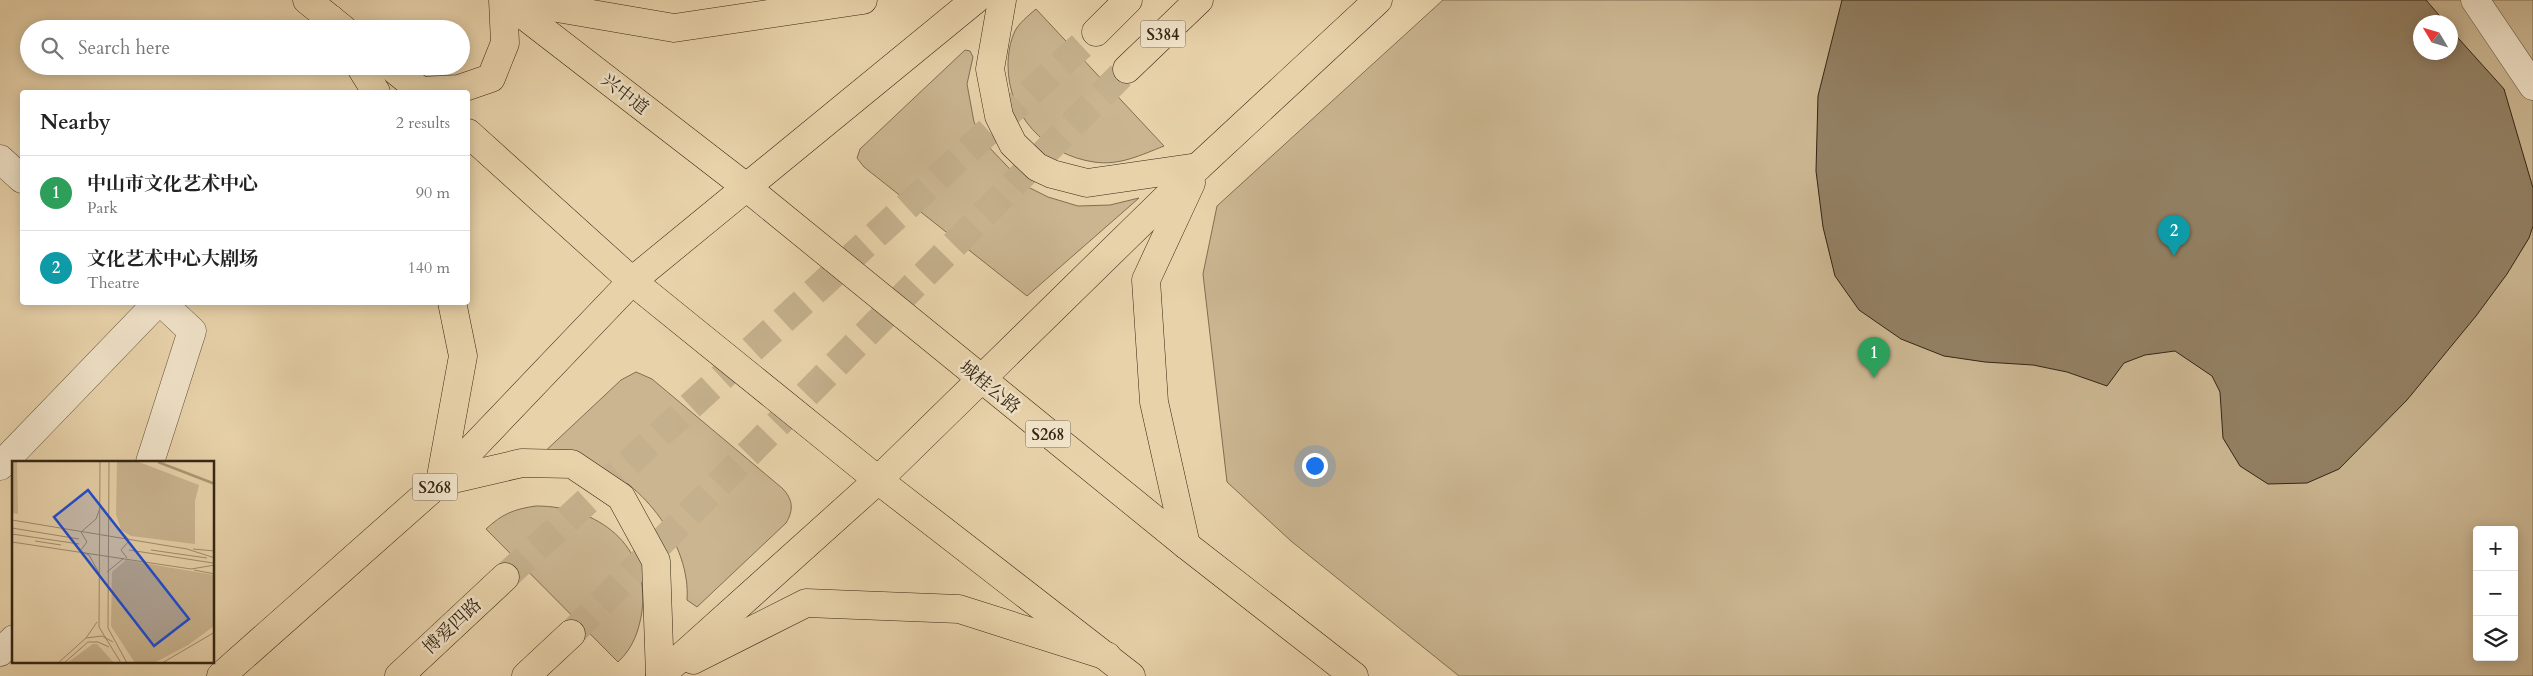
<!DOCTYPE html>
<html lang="en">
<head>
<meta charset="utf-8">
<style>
  :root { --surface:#fff; --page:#f2f2f2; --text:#222; --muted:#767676; --line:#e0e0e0; --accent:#8f2418 }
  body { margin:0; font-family:Cardo,"Noto Serif SC",serif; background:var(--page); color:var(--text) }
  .controls { position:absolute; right:15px; bottom:15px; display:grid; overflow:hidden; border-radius:5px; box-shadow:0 2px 12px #0003 }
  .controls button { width:45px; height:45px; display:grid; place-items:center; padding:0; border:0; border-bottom:1px solid var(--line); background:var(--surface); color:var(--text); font:25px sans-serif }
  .compass { position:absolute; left:2413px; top:15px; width:45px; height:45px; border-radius:50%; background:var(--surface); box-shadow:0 2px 12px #0003; rotate:308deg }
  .you { position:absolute; left:1314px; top:465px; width:18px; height:18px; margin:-12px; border:4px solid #fff; border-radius:50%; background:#1a73e8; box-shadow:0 0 0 8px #1a73e833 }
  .badge { display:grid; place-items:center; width:32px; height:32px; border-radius:50%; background:var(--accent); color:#fff; font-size:16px; font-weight:700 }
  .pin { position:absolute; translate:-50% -41px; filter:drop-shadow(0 1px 2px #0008) }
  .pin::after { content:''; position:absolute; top:26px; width:18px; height:15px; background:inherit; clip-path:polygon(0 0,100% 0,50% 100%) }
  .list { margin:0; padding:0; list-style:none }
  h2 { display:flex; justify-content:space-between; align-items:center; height:65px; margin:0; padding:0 20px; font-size:21px }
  h2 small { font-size:16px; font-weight:400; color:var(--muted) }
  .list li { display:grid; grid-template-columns:32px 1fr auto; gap:15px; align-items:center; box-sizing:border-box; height:75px; padding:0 20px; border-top:1px solid var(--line) }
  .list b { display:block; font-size:19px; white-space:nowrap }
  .list p { margin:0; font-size:16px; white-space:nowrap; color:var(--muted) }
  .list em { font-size:16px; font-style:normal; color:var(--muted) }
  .icon { flex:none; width:28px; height:28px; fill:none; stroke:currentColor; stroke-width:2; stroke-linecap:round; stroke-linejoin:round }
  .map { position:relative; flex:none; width:2533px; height:676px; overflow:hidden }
  .search { position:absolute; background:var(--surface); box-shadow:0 2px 12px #0003; left:20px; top:20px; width:450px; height:55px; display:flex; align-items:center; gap:12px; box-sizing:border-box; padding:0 18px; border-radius:28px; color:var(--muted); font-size:19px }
  .panel { position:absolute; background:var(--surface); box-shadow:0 2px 12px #0003; left:20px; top:90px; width:450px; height:215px; border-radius:5px }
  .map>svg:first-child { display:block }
  .green { fill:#cab590; stroke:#806e52; fill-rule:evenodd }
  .building { fill:#927f62; stroke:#352613 }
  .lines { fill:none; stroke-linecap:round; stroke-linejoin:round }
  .trunk-tunnel { stroke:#c4b08c; stroke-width:28; stroke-dasharray:28 14; stroke-linecap:butt }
  .minor-casing { stroke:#625139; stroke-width:29 }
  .primary-casing { stroke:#352613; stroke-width:29 }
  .trunk-casing { stroke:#352613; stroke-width:29 }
  .minor { stroke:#f0e2c8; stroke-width:28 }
  .primary { stroke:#e8d2aa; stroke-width:28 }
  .trunk { stroke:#e8d2aa; stroke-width:28 }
  .labels { text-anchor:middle; stroke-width:5; stroke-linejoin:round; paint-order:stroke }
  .shield { fill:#f0e2c8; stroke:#6d5e49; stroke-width:1 }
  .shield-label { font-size:16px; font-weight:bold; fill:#352613 }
  .street-label { font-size:18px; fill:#352613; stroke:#f0e2c8 }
  .inset-river { fill:none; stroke:#ab9877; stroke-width:2.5 }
  .inset-road { fill:none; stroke:#a08d6e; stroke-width:1 }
  .view { fill:#1d4ed8; fill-opacity:0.15; stroke:#1d4ed8; stroke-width:2.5 }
  .inset-edge { fill:none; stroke:#352613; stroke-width:2.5 }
</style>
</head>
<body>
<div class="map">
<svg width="2533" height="676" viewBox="0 0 2533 676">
  <rect width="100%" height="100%" fill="#e8d2aa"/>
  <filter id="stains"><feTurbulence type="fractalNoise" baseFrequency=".004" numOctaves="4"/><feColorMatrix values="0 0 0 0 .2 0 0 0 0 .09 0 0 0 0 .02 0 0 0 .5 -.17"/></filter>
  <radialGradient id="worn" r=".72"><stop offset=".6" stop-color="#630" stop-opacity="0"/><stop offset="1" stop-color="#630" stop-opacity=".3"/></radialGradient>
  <!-- green -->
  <g class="green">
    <path d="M 1443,0 L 2533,0 L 2533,676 L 1459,676 L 1291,541 L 1227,482 L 1203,274 L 1217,206 ZM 2420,22 L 2450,22 L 2450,52 L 2420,52 ZM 2477,530 L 2514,530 L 2514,657 L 2477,657 Z"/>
    <path d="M 1036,9 L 1164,146 C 1141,155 1119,166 1094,162 C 1045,155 1008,115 1008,65 C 1008,55 1010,41 1015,31 C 1019,23 1028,16 1036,9 Z"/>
    <path d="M 965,50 L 970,51 L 973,57 L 967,84 L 974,122 L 986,144 L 1026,186 L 1048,197 L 1078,206 L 1110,205 L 1139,198 L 1027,296 L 864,167 L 857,158 L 860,149 Z"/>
    <path d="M 636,372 L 652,379 L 782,488 C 793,499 794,510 786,523 L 697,607 L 687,600 C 691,545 643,482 593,464 C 577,458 556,459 540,456 L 621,380 Z"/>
    <path d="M 536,506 C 598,506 650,545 642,611 C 639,631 633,648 618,662 L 486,529 C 502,514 514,509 536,506 Z"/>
  </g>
  <!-- building -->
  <path class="building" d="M 1842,0 L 2426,0 L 2445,22 L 2420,22 L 2420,52 L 2450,52 L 2450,29 L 2504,89 L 2533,188 L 2533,226 L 2529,238 L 2507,274 L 2476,316 L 2407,400 L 2339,469 L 2307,483 L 2268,484 L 2240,466 L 2223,438 L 2220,392 L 2212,376 L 2175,351 L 2145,355 L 2124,363 L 2107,386 L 2067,372 L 2033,365 L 1985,362 L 1944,356 L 1901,339 L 1859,310 L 1835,276 L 1823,227 L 1816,171 L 1818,96 Z"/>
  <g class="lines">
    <!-- trunk-tunnel -->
    <g class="trunk-tunnel">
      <path d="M 505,577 L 1096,32"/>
      <path d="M 571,634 L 1127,69"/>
    </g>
    <!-- minor casing -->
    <g class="minor-casing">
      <g id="minor">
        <path d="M 2475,0 L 2533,86"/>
        <path d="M 0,159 L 22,179"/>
        <path d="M 150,462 L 192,331 L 161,302"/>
        <path d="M 0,466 L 158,302"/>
        <path d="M 0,652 L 14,639"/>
      </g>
    </g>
    <!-- primary casing -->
    <g class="primary-casing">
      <g id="primary">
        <path d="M 307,0 L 343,29"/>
        <path d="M 504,0 L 746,187 L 1186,545 L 1354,676"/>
        <path d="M 390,66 L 422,92"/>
        <path d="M 420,91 L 459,89 L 491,78 L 505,43 L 503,0"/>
        <path d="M 468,133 L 632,281 L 878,480 L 1131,676"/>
      </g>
    </g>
    <!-- trunk casing -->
    <g class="trunk-casing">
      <g id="trunk">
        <path d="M 510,0 L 674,28 L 863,0"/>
        <path d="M 1002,0 L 990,69 L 999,116 L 1013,144 L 1037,167 L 1052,174 L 1087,183 L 1198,167"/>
        <path d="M 331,19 L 337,29"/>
        <path d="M 1096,32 L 1128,0"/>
        <path d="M 360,66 L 376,92"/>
        <path d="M 1127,69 L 1199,0"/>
        <path d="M 452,302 L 463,356 L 440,482 L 522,463 L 572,464 L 621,497 L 656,561 L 660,676"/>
        <path d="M 1186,545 L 1154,402 L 1146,280 L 1191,183"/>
        <path d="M 693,660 L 806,603 L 959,609 L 1107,656"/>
        <path d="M 221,676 L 440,482 L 632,281 L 975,0"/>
        <path d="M 399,676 L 505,577"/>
        <path d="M 526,676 L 571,634"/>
        <path d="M 660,676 L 878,480 L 1198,167 L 1378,0"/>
      </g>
    </g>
    <!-- minor -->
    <use href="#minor" class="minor"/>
    <!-- primary -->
    <use href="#primary" class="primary"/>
    <!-- trunk -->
    <use href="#trunk" class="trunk"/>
  </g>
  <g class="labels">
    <!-- shield labels -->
    <g class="shield">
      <rect x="1140.5" y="20.5" width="45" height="27" rx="4"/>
      <rect x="1025.5" y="420.5" width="45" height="27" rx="4"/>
      <rect x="412.5" y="473.5" width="45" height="27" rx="4"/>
    </g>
    <g class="shield-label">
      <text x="1163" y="40">S384</text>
      <text x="1048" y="440">S268</text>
      <text x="435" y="493">S268</text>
    </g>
    <!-- street labels -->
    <g class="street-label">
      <text transform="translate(625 94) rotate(38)" y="6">兴中道</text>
      <text transform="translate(990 387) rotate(39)" y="6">城桂公路</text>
      <text transform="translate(452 626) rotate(-43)" y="6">博爱四路</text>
    </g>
  </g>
  <!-- overview -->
  <g transform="translate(12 461)">
    <rect width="202" height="202" fill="#e8d2aa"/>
    <path d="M 0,1 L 5,1 L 6,53 L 0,52 ZM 105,1 L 127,1 L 187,24 L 183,40 L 183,83 L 119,75 L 109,69 L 104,53 ZM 114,99 L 202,114 L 202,165 L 176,184 L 142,202 L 123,202 L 99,165 L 100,111 ZM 81,183 L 85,183 L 102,202 L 55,202 Z" fill="#cab590"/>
    <path class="inset-river" d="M 146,1 L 203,23"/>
    <path class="inset-road" d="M 88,1 L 87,166 L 109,202M 97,1 L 96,167 L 115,202M 96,55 L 117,79M 0,59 L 175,88 L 203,97M 0,67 L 67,78M 0,73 L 67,83M 23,80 L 49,84M 0,81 L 179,108 L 203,104M 181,88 L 203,90M 117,89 L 201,102M 139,89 L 195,97M 115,97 L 109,89 L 117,80M 182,109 L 203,113M 95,111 L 112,97M 87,112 L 77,94 L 68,90 L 75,81 L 69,71 L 84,58 L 88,47M 74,177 L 90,175 L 101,181M 46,202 L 74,177 L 85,161M 52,202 L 76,181 L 86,181 L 97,186M 150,202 L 203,171"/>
    <path class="view" d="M 76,29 L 177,158 L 142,185 L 42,56 Z"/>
    <rect width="202" height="202" class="inset-edge"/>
  </g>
  <rect width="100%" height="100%" filter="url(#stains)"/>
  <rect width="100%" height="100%" fill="url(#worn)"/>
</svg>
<div class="controls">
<button>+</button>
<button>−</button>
<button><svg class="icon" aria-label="layers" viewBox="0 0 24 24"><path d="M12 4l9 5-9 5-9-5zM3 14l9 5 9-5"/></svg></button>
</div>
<svg class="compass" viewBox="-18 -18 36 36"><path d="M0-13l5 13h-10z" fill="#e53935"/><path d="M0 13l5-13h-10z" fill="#767676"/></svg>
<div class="you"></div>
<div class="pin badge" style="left:1874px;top:378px;background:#2e9e5b">1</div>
<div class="pin badge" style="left:2174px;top:256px;background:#0f9aa8">2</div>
<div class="search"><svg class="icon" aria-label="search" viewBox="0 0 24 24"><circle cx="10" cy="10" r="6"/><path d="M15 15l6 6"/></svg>Search here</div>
<section class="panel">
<h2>Nearby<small>2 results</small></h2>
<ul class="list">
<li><span class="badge" style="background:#2e9e5b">1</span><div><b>中山市文化艺术中心</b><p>Park</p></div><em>90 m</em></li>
<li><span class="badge" style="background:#0f9aa8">2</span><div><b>文化艺术中心大剧场</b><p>Theatre</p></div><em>140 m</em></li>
</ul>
</section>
</div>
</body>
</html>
